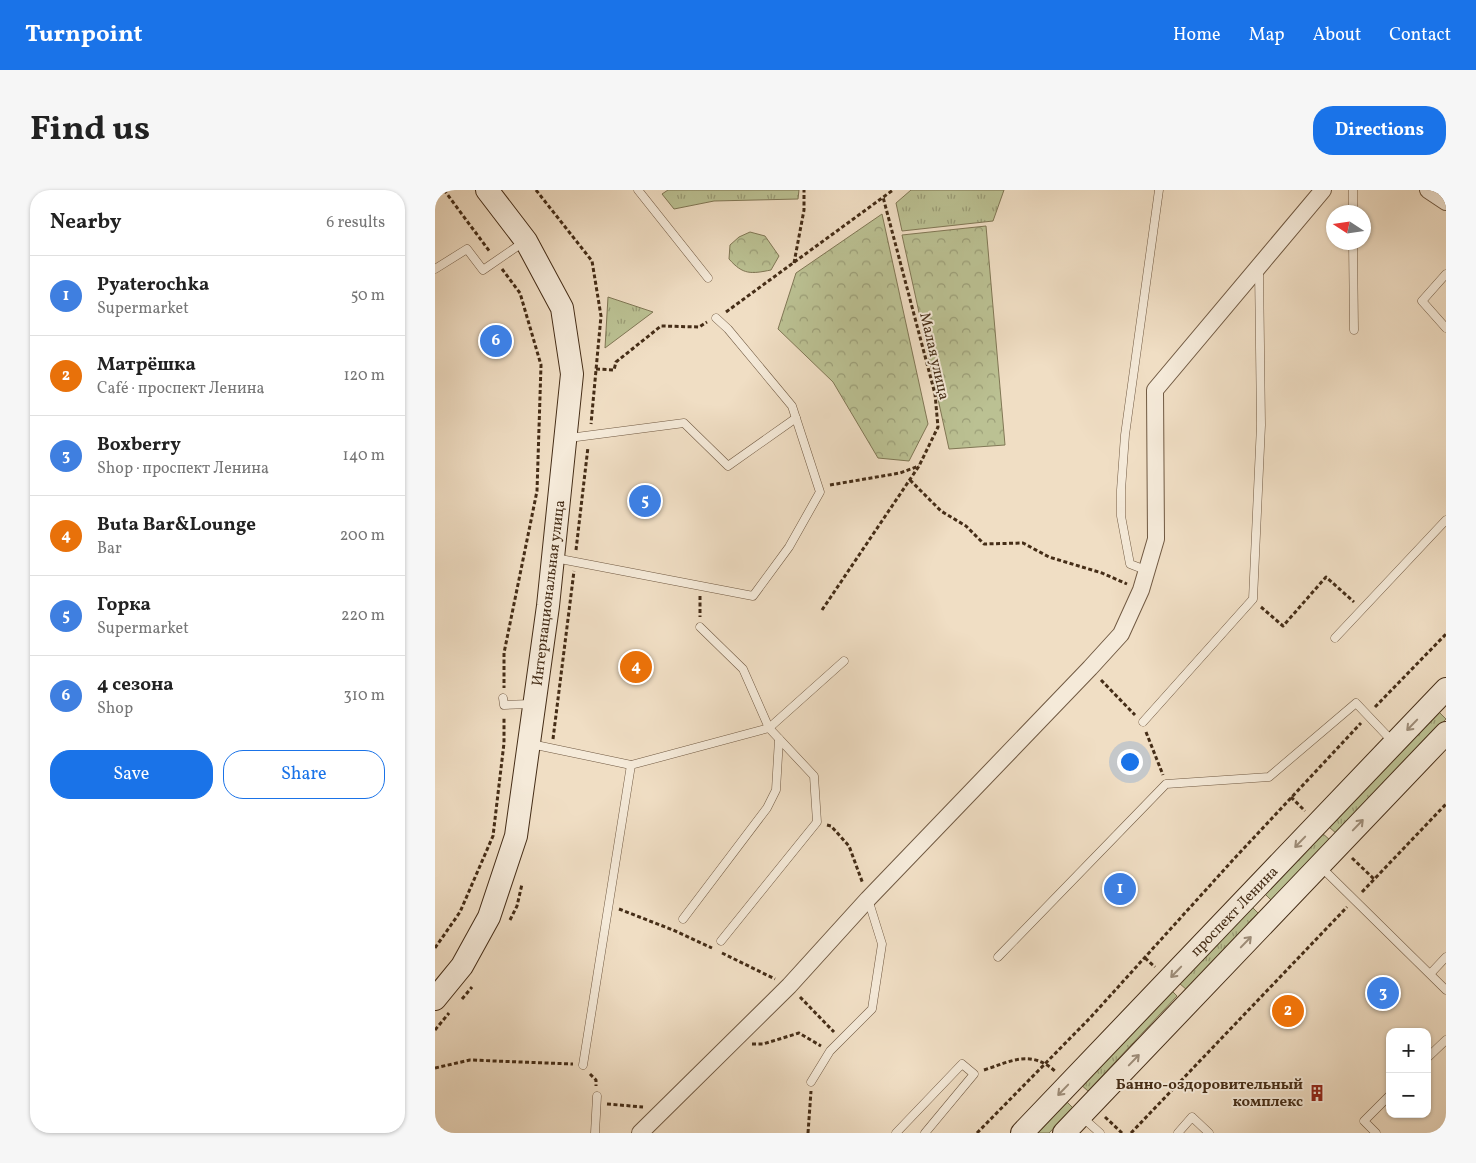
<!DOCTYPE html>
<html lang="en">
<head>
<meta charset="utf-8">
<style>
  :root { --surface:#fff; --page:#f6f6f6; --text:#222; --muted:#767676; --line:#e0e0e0; --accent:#1a73e8 }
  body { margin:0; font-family:Vollkorn,serif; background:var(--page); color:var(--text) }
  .controls { position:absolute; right:15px; bottom:15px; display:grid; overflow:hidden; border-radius:10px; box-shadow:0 1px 4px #0004 }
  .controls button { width:45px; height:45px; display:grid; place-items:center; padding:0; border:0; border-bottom:1px solid var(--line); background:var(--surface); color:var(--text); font:25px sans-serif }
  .compass { position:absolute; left:891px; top:15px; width:45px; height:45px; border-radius:50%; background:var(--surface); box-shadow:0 1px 4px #0004; rotate:282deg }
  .you { position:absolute; left:694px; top:571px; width:18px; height:18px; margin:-12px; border:4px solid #fff; border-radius:50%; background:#1a73e8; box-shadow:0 0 0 8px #1a73e833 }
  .badge { display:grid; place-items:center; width:32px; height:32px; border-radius:50%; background:var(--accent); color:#fff; font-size:16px; font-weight:700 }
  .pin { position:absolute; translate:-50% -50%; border:2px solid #fff; box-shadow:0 1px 5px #0006 }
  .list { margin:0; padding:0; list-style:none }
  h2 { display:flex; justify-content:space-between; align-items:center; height:65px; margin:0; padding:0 20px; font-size:21px }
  h2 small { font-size:16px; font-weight:400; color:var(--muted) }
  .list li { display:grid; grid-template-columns:32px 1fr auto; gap:15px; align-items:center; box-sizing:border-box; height:80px; padding:0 20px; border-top:1px solid var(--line) }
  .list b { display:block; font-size:19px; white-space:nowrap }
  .list p { margin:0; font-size:16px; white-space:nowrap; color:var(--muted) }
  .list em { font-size:16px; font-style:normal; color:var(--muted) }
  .actions { display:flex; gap:10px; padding:15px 20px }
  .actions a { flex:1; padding:11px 0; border:1px solid var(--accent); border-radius:20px; text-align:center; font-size:18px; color:var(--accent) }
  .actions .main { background:var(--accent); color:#fff }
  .map { position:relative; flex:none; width:1011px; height:943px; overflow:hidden; border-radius:20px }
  header { display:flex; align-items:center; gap:30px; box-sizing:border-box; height:70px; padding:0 25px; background:var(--accent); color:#fff }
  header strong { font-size:24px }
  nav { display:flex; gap:28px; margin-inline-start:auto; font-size:18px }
  .intro { display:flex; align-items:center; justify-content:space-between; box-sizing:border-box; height:120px; padding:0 30px }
  h1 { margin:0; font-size:35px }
  .button { padding:12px 22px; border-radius:20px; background:var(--accent); color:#fff; font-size:18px; font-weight:700 }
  main { display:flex; gap:30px; padding:0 30px }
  aside { flex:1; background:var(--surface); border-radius:20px; box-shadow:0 1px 4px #0004 }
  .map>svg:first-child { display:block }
  .grass { fill:url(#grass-tufts); stroke:#807755 }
  .forest { fill:url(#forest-crowns); stroke:#807755 }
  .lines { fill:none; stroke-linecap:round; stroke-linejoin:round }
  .service-casing { stroke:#705942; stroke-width:9 }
  .minor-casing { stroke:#705942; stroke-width:18 }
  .secondary-casing { stroke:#452d17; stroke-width:24 }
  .path { stroke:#452d17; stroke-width:3; stroke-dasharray:4 2.5; stroke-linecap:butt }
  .service { stroke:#f5ead9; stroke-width:8 }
  .minor { stroke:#f5ead9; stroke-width:16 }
  .secondary { stroke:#f5ead9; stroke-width:22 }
  .oneway { stroke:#9d8c78 }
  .labels { text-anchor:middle; stroke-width:4; stroke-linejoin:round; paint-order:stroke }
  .street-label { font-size:15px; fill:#452d17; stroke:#f5ead9 }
  .poi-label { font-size:15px; font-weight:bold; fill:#452d17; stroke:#f5ead9; text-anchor:end }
</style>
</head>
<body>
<header>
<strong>Turnpoint</strong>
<nav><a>Home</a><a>Map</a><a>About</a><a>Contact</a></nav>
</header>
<div class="intro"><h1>Find us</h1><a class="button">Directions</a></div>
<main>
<aside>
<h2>Nearby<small>6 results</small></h2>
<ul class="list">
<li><span class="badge" style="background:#3f7fe0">1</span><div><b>Pyaterochka</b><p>Supermarket</p></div><em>50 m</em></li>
<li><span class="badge" style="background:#e8710a">2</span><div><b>Матрёшка</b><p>Café · проспект Ленина</p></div><em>120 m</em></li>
<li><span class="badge" style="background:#3f7fe0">3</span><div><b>Boxberry</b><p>Shop · проспект Ленина</p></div><em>140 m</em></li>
<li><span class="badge" style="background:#e8710a">4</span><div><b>Buta Bar&amp;Lounge</b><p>Bar</p></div><em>200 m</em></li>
<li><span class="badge" style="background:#3f7fe0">5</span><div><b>Горка</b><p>Supermarket</p></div><em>220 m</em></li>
<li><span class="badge" style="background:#3f7fe0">6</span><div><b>4 сезона</b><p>Shop</p></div><em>310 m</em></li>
</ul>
<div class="actions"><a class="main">Save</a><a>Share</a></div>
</aside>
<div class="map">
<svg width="1011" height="943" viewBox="0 0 1011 943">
  <defs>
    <pattern id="grass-tufts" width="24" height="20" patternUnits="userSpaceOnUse" patternTransform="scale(1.25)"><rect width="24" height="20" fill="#bbc193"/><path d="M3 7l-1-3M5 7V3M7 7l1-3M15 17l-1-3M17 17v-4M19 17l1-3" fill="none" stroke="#9a9d77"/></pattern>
    <pattern id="forest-crowns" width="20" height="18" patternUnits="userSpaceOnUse" patternTransform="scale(1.25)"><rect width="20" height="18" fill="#bbc193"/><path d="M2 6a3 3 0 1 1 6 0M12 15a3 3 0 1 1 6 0" fill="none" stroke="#9a9d77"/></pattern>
  </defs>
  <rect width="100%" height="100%" fill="#f0dec4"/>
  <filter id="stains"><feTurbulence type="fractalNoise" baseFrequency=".004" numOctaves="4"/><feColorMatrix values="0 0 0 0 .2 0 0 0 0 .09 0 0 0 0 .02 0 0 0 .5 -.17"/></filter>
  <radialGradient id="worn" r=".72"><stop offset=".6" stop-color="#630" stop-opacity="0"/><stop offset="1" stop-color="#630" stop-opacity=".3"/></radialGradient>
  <!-- grass -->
  <g class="grass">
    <path d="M 233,0 L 364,0 L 363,9 L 279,11 L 239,19 L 227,4 Z"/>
    <path d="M 476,0 L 569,0 L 558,31 L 467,41 L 461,13 Z"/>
    <path d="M 173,107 L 218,122 L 170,158 Z"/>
    <path d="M 1004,522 L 1011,529 L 902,644 L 894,637 Z"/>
    <path d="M 887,643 L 895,650 L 836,710 L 829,703 Z"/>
    <path d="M 816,716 L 823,723 L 752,800 L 744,793 Z"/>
    <path d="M 735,799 L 742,806 L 653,901 L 645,894 Z"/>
    <path d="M 631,911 L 638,918 L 614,943 L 601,943 Z"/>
  </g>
  <!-- forest -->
  <g class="forest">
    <path d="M 447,24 L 493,234 L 474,271 L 443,268 L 398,192 L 343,139 L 361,83 Z"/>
    <path d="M 551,36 L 570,255 L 514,259 L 467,45 Z"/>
    <path d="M 315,42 L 330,46 L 344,66 L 336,80 C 316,84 308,85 294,69 L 295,55 L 304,47 Z"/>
  </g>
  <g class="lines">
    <!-- service casing -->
    <g class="service-casing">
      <g id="service">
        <path d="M 203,0 L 273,88"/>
        <path d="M 918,0 L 918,22"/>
        <path d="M 918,52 L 919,140"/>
        <path d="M 0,79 L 32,59 L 48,80 L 90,51"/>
        <path d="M 1011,84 L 987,111 L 1011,138"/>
        <path d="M 134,248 L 249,233 L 293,276 L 361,228"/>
        <path d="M 120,368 L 318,406 L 354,357 L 385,302 L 357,216 L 293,139 L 281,128"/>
        <path d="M 713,381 L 695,374 L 686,326 L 686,300 L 690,245 L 724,0"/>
        <path d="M 265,437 L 308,479 L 334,538 L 379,586 L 382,632 L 286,751"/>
        <path d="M 900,448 L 1011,330"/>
        <path d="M 68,508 L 69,515 L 97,514"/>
        <path d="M 708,532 L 818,409 L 826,235 L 824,79"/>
        <path d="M 96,554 L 196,575 L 334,538 L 409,471"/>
        <path d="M 886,677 L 1011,800"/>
        <path d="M 248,729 L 332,618 L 341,600 L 344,549"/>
        <path d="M 563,767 L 731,594 L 834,587 L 921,513 L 958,552"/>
        <path d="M 996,783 L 1011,767"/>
        <path d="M 992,868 L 1011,850"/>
        <path d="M 148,875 L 196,575"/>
        <path d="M 376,892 L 395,861 L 437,819 L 447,754 L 433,709"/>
        <path d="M 647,927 L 665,943"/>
        <path d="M 160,943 L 162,906"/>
        <path d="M 461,943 L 527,874 L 539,884 L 490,943"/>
        <path d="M 743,943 L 757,927 L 774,943"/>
        <path d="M 941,943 L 929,931 L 955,905"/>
      </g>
    </g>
    <!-- minor casing -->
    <g class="minor-casing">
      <g id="minor">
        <path d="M 993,0 L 1011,12"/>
        <path d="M 205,943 L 354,796 L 433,709 L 655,478 L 686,444 L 706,400 L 721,349 L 720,200 L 888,0"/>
      </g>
    </g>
    <!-- secondary casing -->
    <g class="secondary-casing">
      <g id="secondary">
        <path d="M 0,809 L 27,776 L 54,727 L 81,646 L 113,416 L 137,184 L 127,118 L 91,51 L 52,0"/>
        <path d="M 587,943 L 1011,499"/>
        <path d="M 629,943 L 1011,543"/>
      </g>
    </g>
    <!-- path -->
    <g class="path">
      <path d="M 9,0 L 55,62"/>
      <path d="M 101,0 L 157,71 L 166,126 L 156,234"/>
      <path d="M 359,73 L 369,20 L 369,0"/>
      <path d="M 67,79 L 85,103 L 106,175 L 102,301 L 69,463 L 69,498"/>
      <path d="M 291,122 L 458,0"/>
      <path d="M 161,179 L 179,180 L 181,172 L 226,136 L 264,137 L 272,132"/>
      <path d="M 475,290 L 506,321 L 531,336 L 549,354 L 588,353 L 614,367 L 667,383 L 692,394"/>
      <path d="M 395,295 L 465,283 L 484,276"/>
      <path d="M 141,360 L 153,257"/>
      <path d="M 265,406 L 265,427"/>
      <path d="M 826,417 L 848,436 L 891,387 L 919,412"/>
      <path d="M 387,420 L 484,276 L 503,237 L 500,204 L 448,7"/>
      <path d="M 666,490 L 700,525"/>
      <path d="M 940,517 L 1011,444"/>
      <path d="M 711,542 L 728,585"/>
      <path d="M 118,549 L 139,381"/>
      <path d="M 856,607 L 870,621"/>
      <path d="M 392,635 L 396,636 L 414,656 L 428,694"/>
      <path d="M 917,668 L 939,689"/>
      <path d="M 927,702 L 1011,614"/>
      <path d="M 184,719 L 238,740 L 277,758"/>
      <path d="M 75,730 L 82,716 L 87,694"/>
      <path d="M 0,758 L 25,722 L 58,646 L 69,553 L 69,527"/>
      <path d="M 287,763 L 340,789"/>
      <path d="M 710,768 L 720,777"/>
      <path d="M 365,807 L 399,842"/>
      <path d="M 27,809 L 37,797"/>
      <path d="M 0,840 L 14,823"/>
      <path d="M 317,854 L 328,854 L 364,843 L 386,856"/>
      <path d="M 0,878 L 35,870 L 138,874"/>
      <path d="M 549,880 C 577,871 596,859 621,882"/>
      <path d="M 155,884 L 161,890 L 161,896"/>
      <path d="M 172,914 L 208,917"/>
      <path d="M 670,927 L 687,943"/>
      <path d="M 373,943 L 376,901"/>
      <path d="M 542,943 L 655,828 L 797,671 L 926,533"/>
      <path d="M 696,943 L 912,717"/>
    </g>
    <!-- service -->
    <use href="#service" class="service"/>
    <!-- minor -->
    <use href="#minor" class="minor"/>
    <!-- secondary -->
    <use href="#secondary" class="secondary"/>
  </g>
  <!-- one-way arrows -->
  <defs><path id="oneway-shaft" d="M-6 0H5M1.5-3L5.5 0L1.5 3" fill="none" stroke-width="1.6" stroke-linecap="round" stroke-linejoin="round" transform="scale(1.25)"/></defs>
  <g class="oneway">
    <use href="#oneway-shaft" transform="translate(977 535) rotate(134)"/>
    <use href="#oneway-shaft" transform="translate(923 635) rotate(-46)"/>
    <use href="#oneway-shaft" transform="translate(865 652) rotate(134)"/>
    <use href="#oneway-shaft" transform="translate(811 752) rotate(-46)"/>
    <use href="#oneway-shaft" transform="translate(741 782) rotate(134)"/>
    <use href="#oneway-shaft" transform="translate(699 870) rotate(-46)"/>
    <use href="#oneway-shaft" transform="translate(628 900) rotate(134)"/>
  </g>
  <!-- icons -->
  <defs>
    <g id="building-bare" transform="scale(1.35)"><path d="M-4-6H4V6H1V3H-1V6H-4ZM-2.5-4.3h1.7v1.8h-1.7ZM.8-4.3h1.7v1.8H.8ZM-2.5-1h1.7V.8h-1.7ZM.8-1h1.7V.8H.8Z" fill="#8f2418" stroke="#f5ead9" stroke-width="2.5" paint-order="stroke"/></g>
  </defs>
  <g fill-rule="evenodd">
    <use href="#building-bare" x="882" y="903"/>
  </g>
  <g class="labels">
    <!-- street labels -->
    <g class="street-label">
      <text transform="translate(500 166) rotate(77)" y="5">Малая улица</text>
      <text transform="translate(113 403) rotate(-83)" y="5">Интернациональная улица</text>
      <text transform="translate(799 721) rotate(-46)" y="5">проспект Ленина</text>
    </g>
    <!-- poi labels -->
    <g class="poi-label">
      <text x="868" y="899">Банно-оздоровительный<tspan x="868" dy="17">комплекс</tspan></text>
    </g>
  </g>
  <rect width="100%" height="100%" filter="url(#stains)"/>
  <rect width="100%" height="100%" fill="url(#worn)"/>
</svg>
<div class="controls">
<button>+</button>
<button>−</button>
</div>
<svg class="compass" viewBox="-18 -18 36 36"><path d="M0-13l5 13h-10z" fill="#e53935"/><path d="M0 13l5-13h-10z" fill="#767676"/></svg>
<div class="you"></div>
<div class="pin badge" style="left:685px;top:699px;background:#3f7fe0">1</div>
<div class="pin badge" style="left:853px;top:821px;background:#e8710a">2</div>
<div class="pin badge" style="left:948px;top:803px;background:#3f7fe0">3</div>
<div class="pin badge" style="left:201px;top:477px;background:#e8710a">4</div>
<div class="pin badge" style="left:210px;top:311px;background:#3f7fe0">5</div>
<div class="pin badge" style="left:61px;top:151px;background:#3f7fe0">6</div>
</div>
</main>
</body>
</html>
